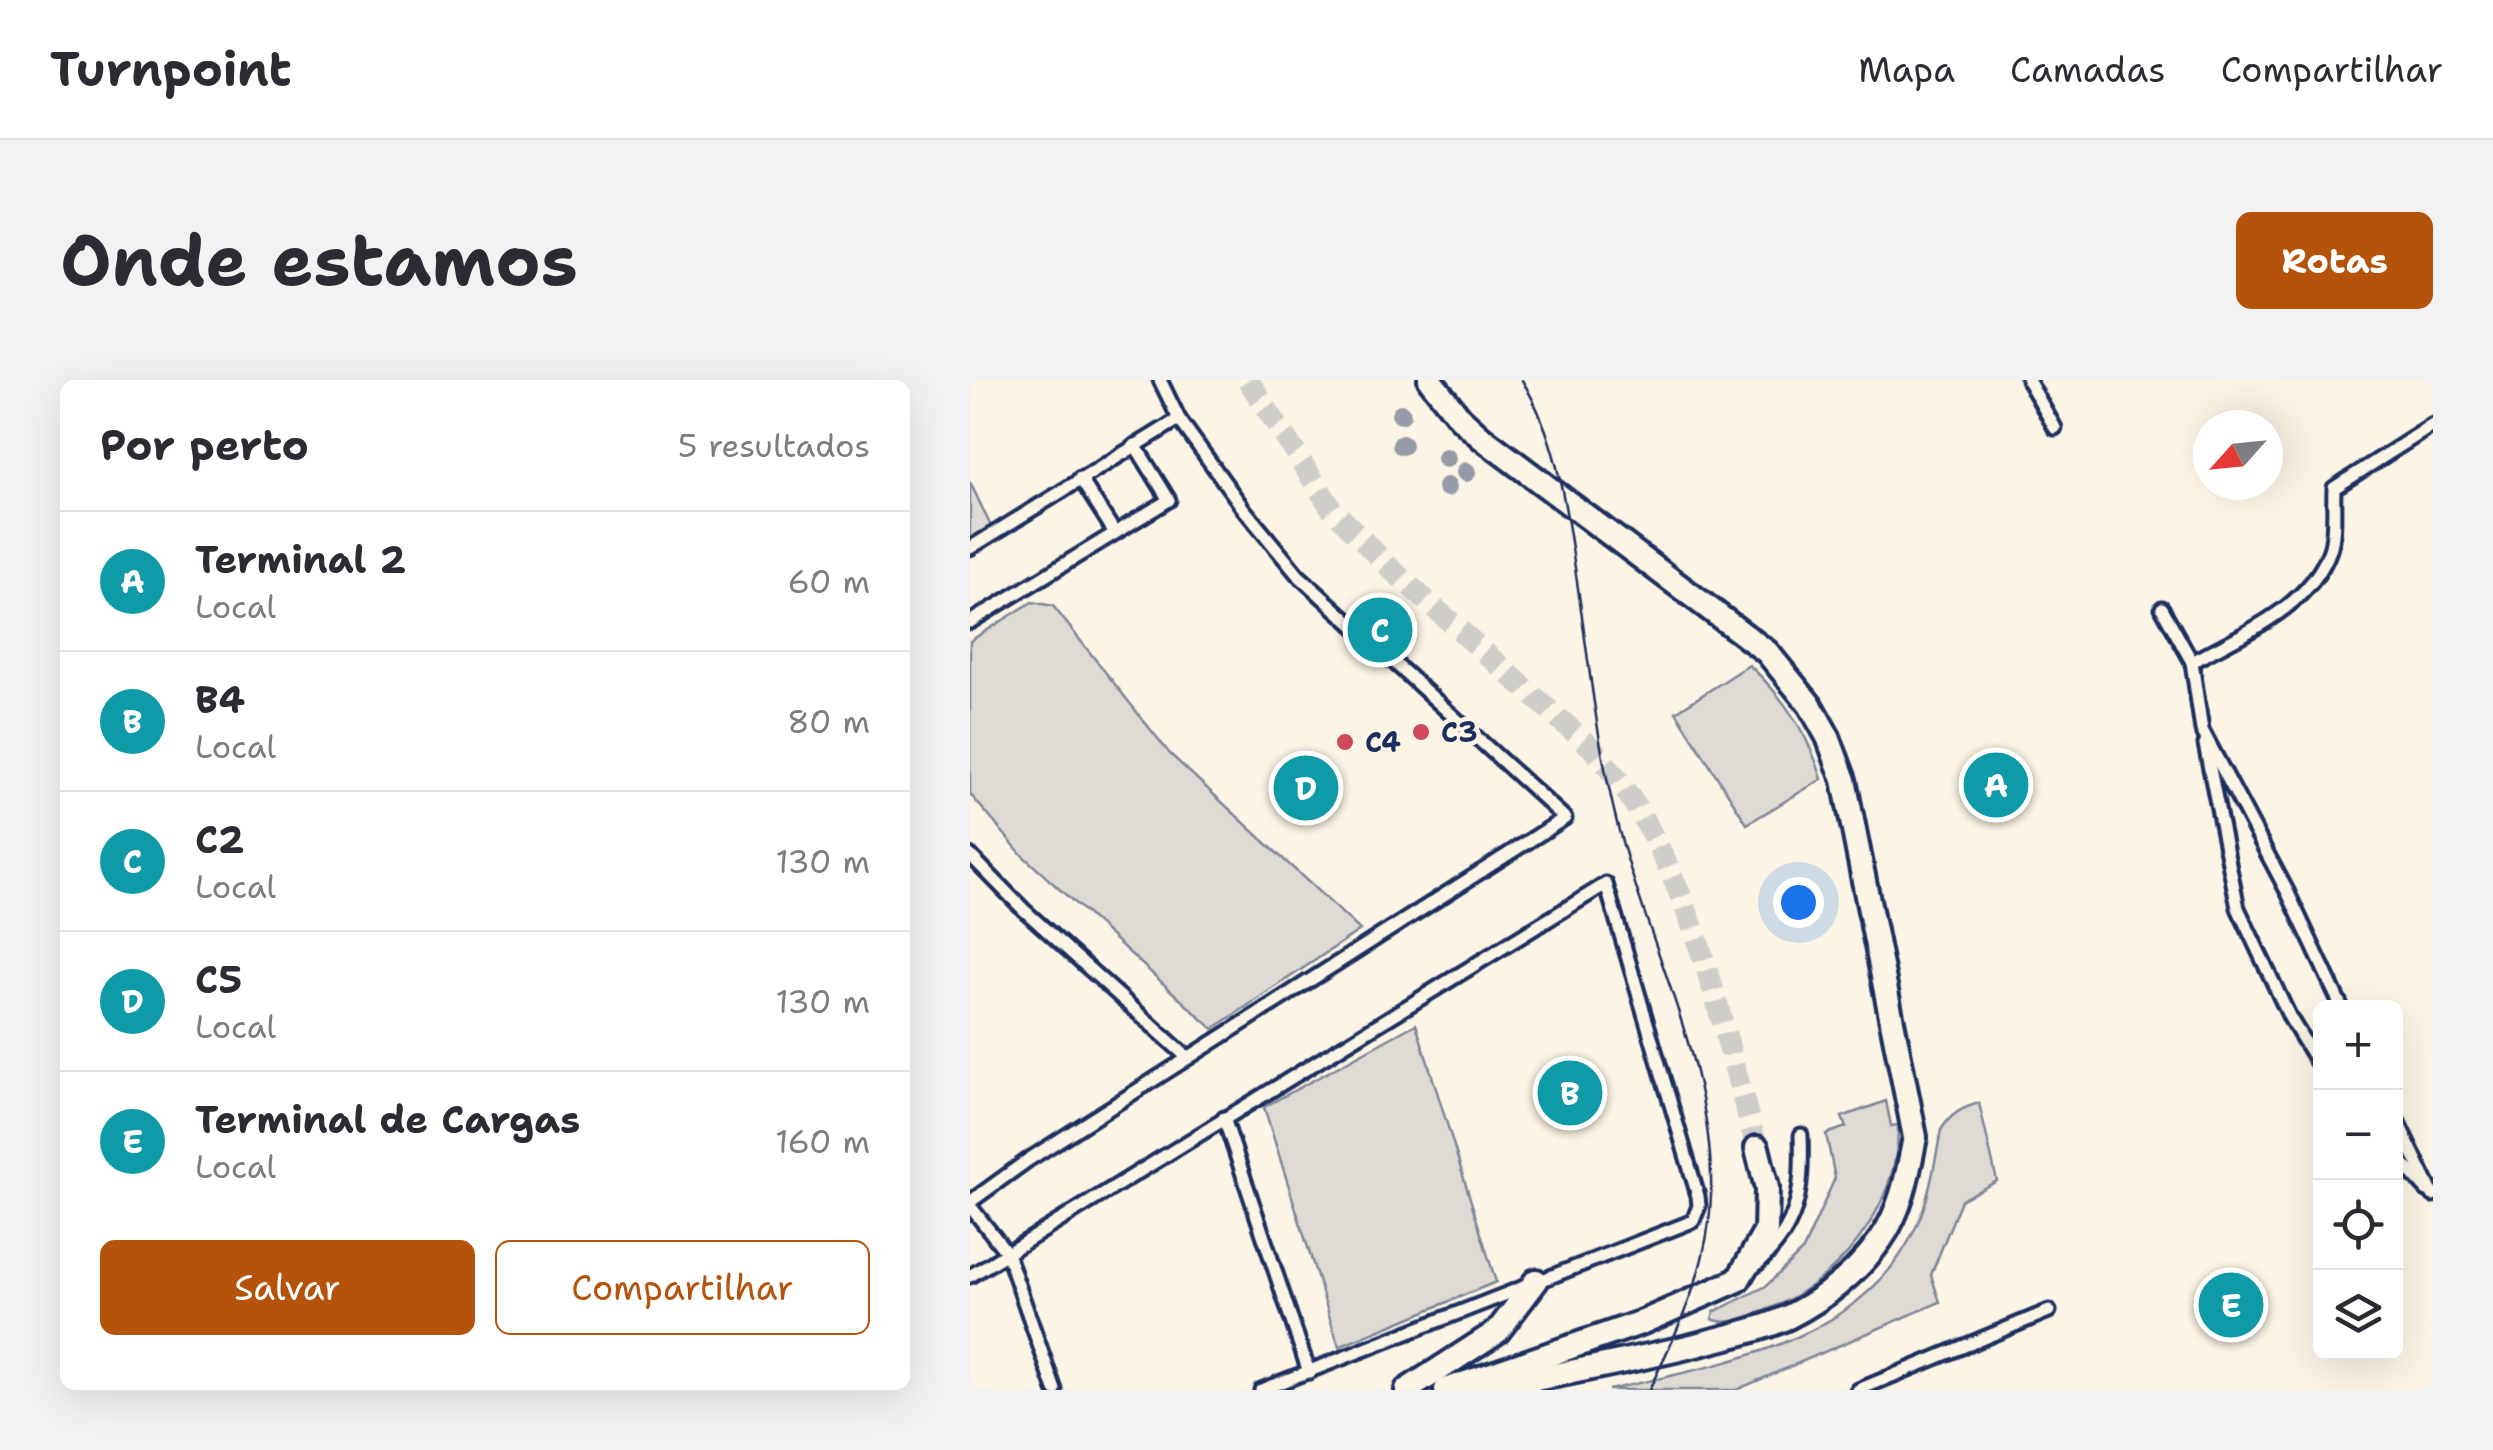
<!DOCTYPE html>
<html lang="pt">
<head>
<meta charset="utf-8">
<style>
  :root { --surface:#fff; --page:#f2f2f3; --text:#2b2b33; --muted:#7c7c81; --line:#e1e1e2; --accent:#b45309 }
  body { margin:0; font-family:"Shantell Sans",sans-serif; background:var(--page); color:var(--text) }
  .controls { position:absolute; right:30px; bottom:30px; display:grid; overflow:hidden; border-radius:15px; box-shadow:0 10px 40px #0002 }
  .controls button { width:90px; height:90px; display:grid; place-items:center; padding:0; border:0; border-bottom:2px solid var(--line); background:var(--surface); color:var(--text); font:50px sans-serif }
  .compass { position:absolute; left:1223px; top:30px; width:90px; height:90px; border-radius:50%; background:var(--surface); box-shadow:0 10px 40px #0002; rotate:243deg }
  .you { position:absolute; left:828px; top:522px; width:35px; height:35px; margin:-25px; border:8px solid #fff; border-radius:50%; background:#1a73e8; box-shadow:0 0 0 15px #1a73e833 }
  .badge { display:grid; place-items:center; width:65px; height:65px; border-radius:50%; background:var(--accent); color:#fff; font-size:32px; font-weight:700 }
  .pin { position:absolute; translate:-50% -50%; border:5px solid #fff; box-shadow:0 2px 10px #0006 }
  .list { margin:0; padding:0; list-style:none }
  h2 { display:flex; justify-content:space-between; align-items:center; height:130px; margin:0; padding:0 40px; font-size:42px }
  h2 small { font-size:32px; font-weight:400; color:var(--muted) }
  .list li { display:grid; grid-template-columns:65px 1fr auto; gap:30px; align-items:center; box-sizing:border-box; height:140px; padding:0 40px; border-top:2px solid var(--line) }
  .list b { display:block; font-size:38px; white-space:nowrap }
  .list p { margin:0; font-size:32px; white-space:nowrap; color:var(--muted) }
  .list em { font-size:32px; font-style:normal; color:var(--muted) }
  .actions { display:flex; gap:20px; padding:30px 40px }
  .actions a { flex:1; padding:22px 0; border:2px solid var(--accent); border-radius:15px; text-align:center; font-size:35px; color:var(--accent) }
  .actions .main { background:var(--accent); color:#fff }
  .icon { flex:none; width:55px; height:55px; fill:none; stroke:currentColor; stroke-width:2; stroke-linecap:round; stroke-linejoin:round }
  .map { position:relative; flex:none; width:1463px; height:1010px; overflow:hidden; border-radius:15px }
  header { display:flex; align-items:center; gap:60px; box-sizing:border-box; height:140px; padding:0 50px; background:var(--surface); border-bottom:2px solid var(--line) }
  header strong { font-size:48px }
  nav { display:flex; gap:55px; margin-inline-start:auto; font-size:35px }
  .intro { display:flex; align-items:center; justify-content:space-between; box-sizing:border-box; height:240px; padding:0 60px }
  h1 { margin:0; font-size:70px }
  .button { padding:25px 45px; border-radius:15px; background:var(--accent); color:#fff; font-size:35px; font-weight:700 }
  main { display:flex; gap:60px; padding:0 60px }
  aside { flex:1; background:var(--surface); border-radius:15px; box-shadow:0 10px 40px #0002 }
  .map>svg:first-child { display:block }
  .green { fill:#dfdbd4; stroke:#7d8599; stroke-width:2.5 }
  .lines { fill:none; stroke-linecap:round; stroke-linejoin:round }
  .minor-tunnel { stroke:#cfcdca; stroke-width:22; stroke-dasharray:22 11; stroke-linecap:butt }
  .service-casing { stroke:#1b2f5e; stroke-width:19 }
  .minor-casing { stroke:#1b2f5e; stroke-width:30 }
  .service { stroke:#fcf5e5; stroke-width:11 }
  .minor { stroke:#fcf5e5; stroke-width:22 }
  .tram { stroke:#1b2f5e; stroke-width:2.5 }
  .tree { fill:#969ba8 }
  .poi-dot { fill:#d1495b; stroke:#fcf5e5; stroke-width:4 }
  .labels { text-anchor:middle; stroke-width:9; stroke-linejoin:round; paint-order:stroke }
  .poi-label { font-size:28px; font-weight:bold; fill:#1b2f5e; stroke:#fcf5e5; text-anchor:start }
</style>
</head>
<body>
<header>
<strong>Turnpoint</strong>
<nav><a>Mapa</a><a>Camadas</a><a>Compartilhar</a></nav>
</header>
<div class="intro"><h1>Onde estamos</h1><a class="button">Rotas</a></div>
<main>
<aside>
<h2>Por perto<small>5 resultados</small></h2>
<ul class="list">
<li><span class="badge" style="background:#0f9aa8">A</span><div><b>Terminal 2</b><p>Local</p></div><em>60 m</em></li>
<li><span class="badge" style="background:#0f9aa8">B</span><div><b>B4</b><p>Local</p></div><em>80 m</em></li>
<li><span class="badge" style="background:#0f9aa8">C</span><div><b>C2</b><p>Local</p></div><em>130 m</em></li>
<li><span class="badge" style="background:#0f9aa8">D</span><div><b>C5</b><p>Local</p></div><em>130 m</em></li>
<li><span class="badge" style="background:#0f9aa8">E</span><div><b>Terminal de Cargas</b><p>Local</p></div><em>160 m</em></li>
</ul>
<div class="actions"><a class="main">Salvar</a><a>Compartilhar</a></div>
</aside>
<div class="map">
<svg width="1463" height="1010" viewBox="0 0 1463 1010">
  <rect width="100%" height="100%" fill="#fcf5e5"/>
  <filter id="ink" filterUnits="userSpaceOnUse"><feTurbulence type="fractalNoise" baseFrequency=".01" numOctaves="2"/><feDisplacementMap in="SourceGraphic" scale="20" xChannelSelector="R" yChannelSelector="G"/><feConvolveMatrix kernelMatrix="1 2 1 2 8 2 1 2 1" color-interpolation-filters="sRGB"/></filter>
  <g filter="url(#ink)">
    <!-- green -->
    <g class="green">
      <path d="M 0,102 L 24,153 L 0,166 Z"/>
      <path d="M 62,222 L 83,226 L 200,374 L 390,550 L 243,649 L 53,476 L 0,414 L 0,261 Z"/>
      <path d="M 779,285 C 814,317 838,353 852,399 L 777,444 L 706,332 Z"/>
      <path d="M 446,644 L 526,902 L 369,967 L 294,727 Z"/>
      <path d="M 916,721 L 921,746 L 928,745 C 930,827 865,909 787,933 C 773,938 757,946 742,939 L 744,932 L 796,906 L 833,870 L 865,798 L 856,754 L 876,747 L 872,737 Z"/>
      <path d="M 1009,723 L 1027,801 L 991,820 L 961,895 L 970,922 L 766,1010 L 638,1010 C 749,984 893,964 946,847 C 960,817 965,782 971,750 C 981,734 991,728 1009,723 Z"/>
    </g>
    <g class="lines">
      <!-- minor-tunnel -->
      <path class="minor-tunnel" d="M 278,0 L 362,129 L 421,189 L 622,368 C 720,477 747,631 787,768"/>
      <!-- service casing -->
      <g class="service-casing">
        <g id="service">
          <path d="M 1058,0 L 1085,48"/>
          <path d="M 110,98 L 145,153"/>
          <path d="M 0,168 L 209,39"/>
          <path d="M 1192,228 L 1222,282"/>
          <path d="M 0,242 L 199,120 L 165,65"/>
          <path d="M 1235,364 L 1268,528 L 1320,638 L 1350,687"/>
          <path d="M 0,475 L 54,530 L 218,678"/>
          <path d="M 1372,628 L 1318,513 L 1232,350 L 1222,282 C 1271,254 1339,229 1360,170 C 1366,152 1363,127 1364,108 L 1463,45"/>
          <path d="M 254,738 L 339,992"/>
          <path d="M 1426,738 L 1463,815"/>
          <path d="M 1426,776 L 1457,810"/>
          <path d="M 0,822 L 58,780 L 595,438 L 328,195 L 273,128 L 209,39 L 190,0"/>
          <path d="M 0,826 L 37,873 L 85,1010"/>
          <path d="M 779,891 C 828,852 833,815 831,755"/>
          <path d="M 0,896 C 211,764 424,635 636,504 L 728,816 L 729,826 L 723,841 L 291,1010"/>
          <path d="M 888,1010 L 1079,931"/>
        </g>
      </g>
      <!-- minor casing -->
      <g class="minor-casing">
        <g id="minor">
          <path d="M 460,0 L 490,38 L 512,58 L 797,272 L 840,325 L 858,357 L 874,400 L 945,757 C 938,792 932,829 911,859 C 888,892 854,919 818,937 C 791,950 759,956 730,964 C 658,982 584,995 511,1010"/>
          <path d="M 437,1010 L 528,951 L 566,901"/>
          <path d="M 476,1010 L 673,942 L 768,900 L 796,851 L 797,808 L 787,768"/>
        </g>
      </g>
      <!-- service -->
      <use href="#service" class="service"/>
      <!-- minor -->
      <use href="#minor" class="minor"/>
      <!-- tram -->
      <path class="tram" d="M 552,0 C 587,58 595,122 605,188 C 618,273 626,360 647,443 C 678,567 745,686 741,816 C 739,887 709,948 679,1010"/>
    </g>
    <!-- trees -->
    <g class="tree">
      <circle cx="431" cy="34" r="10"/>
      <circle cx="432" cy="65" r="10"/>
      <circle cx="476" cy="78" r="10"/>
      <circle cx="496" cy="92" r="10"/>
      <circle cx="477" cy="107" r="10"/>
    </g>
  </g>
  <!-- markers -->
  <g class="poi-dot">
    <circle cx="451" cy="352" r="10"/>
    <circle cx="375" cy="362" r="10"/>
  </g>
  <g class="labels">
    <!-- poi labels -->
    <g class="poi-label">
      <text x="471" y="362">C3</text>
      <text x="395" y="372">C4</text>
    </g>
  </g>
</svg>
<div class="controls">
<button>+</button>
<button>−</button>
<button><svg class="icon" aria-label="locate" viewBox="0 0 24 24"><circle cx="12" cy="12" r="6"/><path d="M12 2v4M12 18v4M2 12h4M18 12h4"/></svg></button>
<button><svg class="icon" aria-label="layers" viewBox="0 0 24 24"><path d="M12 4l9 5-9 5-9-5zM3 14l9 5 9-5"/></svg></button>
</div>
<svg class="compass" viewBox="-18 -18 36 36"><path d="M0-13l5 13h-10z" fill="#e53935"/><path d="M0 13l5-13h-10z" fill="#7c7c81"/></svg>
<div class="you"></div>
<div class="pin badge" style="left:1026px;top:405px;background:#0f9aa8">A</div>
<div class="pin badge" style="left:600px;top:713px;background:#0f9aa8">B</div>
<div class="pin badge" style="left:410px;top:250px;background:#0f9aa8">C</div>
<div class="pin badge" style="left:336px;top:408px;background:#0f9aa8">D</div>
<div class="pin badge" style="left:1261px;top:925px;background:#0f9aa8">E</div>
</div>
</main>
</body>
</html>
